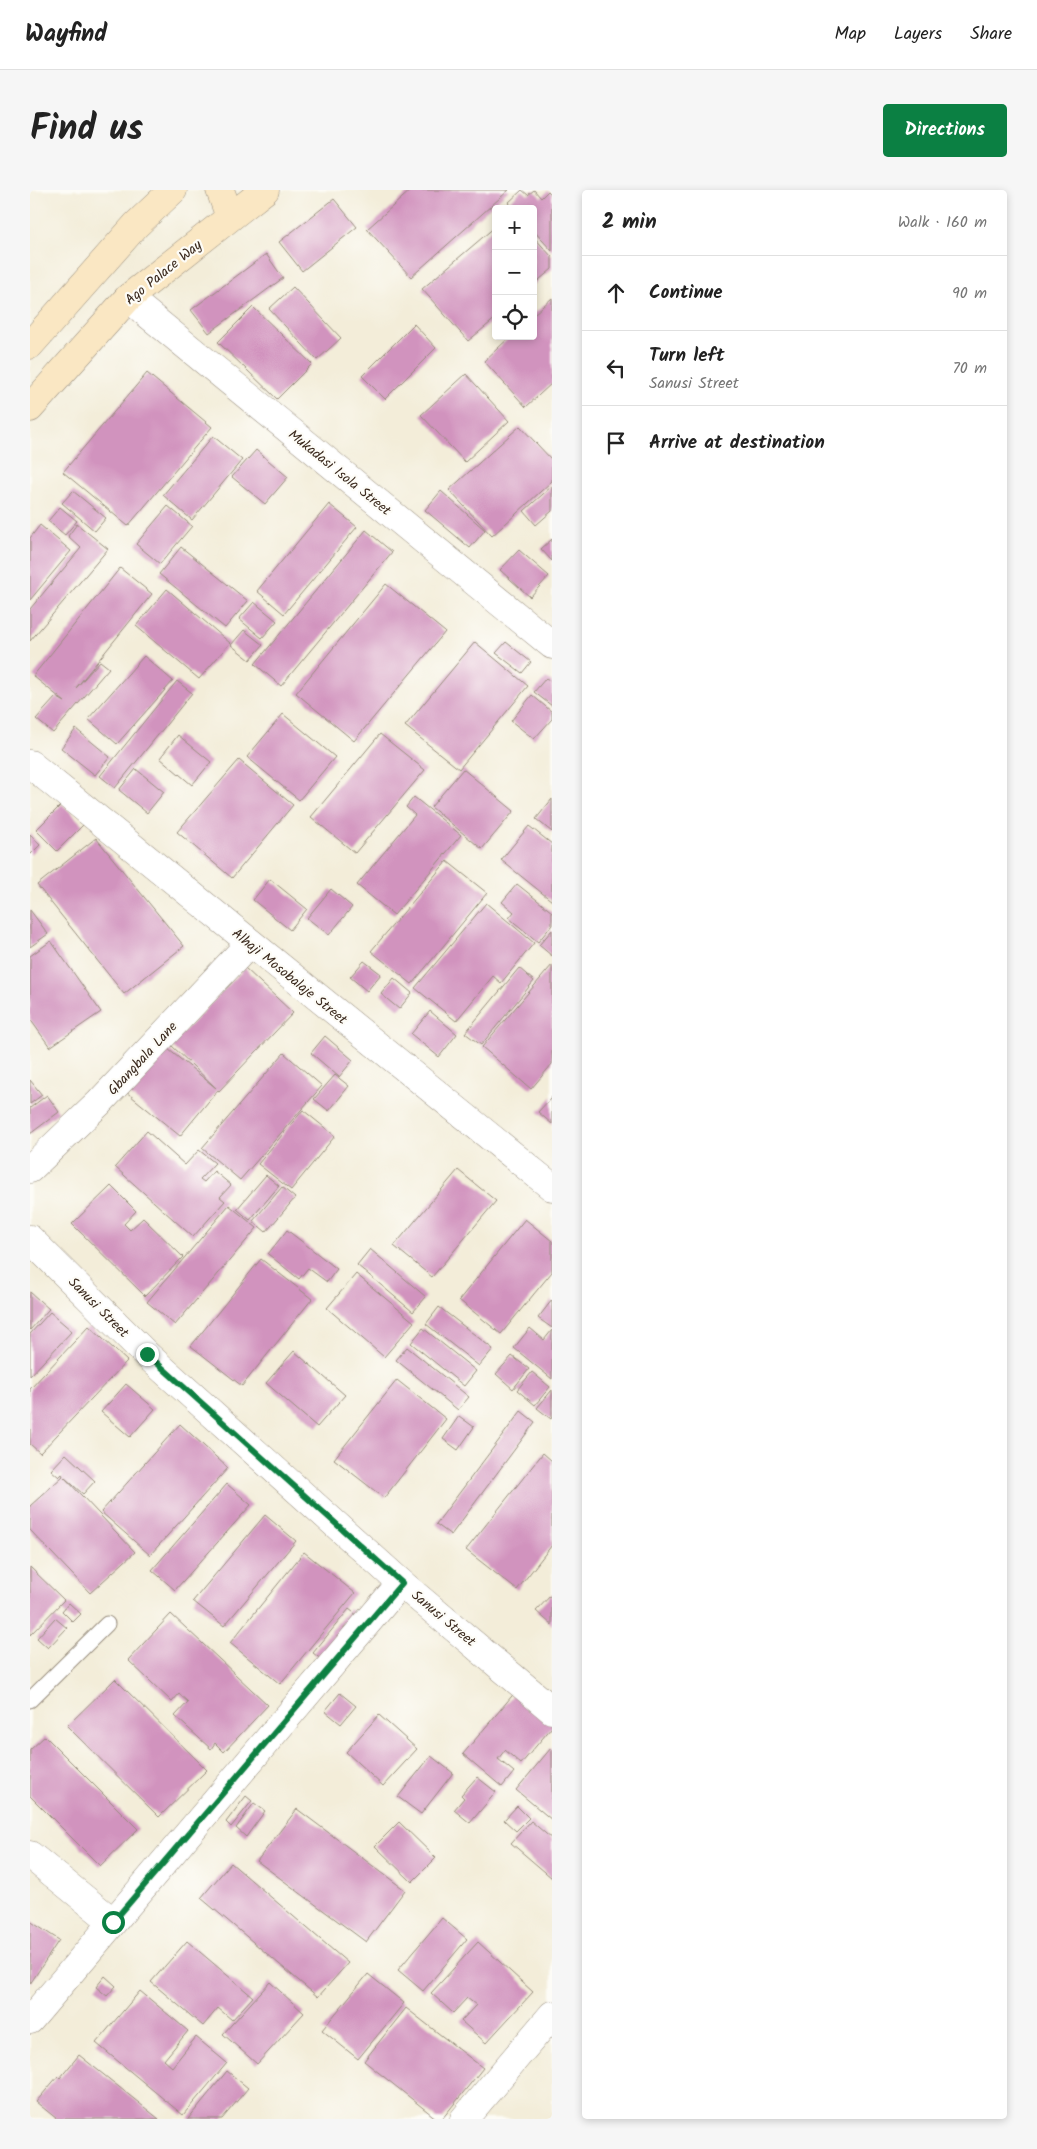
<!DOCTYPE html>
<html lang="en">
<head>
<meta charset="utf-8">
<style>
  :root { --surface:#fff; --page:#f6f6f6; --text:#222; --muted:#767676; --line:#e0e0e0; --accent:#0b8043 }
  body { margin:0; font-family:Kalam,sans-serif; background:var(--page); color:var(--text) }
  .controls { position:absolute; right:15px; top:15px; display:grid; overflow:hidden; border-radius:5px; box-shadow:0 2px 8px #0003 }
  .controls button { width:45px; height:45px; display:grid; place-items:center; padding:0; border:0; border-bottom:1px solid var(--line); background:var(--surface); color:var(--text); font:25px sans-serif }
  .stop { position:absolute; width:15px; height:15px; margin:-11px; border:4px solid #0b8043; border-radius:50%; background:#fff }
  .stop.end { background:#0b8043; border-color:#fff; box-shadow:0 1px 5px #0008 }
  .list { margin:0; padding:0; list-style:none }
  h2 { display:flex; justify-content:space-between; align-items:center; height:65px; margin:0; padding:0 20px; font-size:21px }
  h2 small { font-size:16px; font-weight:400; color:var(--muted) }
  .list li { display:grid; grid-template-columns:32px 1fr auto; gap:15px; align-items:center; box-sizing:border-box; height:75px; padding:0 20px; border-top:1px solid var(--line) }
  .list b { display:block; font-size:19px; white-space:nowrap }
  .list p { margin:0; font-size:16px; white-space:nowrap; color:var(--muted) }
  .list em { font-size:16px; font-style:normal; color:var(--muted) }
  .icon { flex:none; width:28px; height:28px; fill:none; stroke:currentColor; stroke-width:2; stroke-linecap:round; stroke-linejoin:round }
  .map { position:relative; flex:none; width:522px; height:1929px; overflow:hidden; border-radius:5px }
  header { display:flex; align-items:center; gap:30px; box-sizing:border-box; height:70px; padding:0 25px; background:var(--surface); border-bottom:1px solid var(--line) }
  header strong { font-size:24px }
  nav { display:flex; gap:28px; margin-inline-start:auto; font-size:18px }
  .intro { display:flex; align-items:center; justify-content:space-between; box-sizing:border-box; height:120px; padding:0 30px }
  h1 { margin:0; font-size:35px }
  .button { padding:12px 22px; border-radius:5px; background:var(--accent); color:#fff; font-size:18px; font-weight:700 }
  main { display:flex; gap:30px; padding:0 30px }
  aside { flex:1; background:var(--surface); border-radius:5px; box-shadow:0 2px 8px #0003 }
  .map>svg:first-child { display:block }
  .building { fill:#d193be }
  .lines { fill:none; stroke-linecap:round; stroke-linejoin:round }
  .lane-casing { stroke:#978c7c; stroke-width:17 }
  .street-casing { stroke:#978c7c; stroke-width:29 }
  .secondary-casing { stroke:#978c7c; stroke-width:29 }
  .lane { stroke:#fff; stroke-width:15 }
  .street { stroke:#fff; stroke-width:28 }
  .secondary { stroke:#fae7c3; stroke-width:28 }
  .route { stroke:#0b8043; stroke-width:6 }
  .labels { text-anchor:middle; stroke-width:4.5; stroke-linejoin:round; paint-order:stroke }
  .street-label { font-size:14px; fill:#3b2a1e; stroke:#fdfcf7 }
</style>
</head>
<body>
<header>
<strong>Wayfind</strong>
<nav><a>Map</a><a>Layers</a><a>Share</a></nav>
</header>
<div class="intro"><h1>Find us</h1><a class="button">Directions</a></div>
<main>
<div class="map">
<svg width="522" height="1929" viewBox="0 0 522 1929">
  <rect width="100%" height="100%" fill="#fdfcf7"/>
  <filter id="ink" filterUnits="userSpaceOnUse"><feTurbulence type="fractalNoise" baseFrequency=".02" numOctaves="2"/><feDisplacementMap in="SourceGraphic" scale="10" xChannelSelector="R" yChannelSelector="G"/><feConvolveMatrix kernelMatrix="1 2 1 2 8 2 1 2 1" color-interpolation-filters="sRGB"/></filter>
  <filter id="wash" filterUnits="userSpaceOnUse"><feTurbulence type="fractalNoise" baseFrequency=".0096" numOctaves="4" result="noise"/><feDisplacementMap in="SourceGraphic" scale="20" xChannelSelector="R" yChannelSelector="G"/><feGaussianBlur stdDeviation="1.12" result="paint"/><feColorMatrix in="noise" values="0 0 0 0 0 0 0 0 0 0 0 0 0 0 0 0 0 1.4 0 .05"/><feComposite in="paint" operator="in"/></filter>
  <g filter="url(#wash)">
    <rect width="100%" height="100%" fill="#f3edd9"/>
    <g id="blocks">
      <!-- building -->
      <g class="building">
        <path d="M 381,0 L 479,0 L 381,87 L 337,39 Z"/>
        <path d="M 492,0 L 498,5 L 504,0 L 511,8 L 518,1 L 522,5 L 522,61 L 503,40 L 503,19 L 484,19 L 478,13 Z"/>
        <path d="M 304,9 L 327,37 L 272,81 L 249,52 Z"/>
        <path d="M 466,36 L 466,128 L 438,151 L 392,99 Z"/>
        <path d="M 503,46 L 522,67 L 522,79 L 503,95 Z"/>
        <path d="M 236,64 L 253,88 L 179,143 L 161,120 Z"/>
        <path d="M 263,97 L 311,148 L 287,170 L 239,119 Z"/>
        <path d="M 522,108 L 522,193 L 496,217 L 454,171 L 481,146 L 503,146 L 503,125 Z"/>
        <path d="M 223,117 L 282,174 L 247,209 L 188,152 Z"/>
        <path d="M 384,134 L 406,158 L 355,209 L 332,186 Z"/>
        <path d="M 117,183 L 182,237 L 98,336 L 33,282 Z"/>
        <path d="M 436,184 L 479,231 L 435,272 L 391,225 Z"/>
        <path d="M 490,236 L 522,270 L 522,291 L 462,346 L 419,300 Z"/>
        <path d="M 183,246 L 212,270 L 162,330 L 133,305 Z"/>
        <path d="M 226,260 L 258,287 L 235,314 L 202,287 Z"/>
        <path d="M 522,296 L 522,321 L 506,335 L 494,321 Z"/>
        <path d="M 43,301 L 76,328 L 65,341 L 32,313 Z"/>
        <path d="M 411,301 L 455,340 L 440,358 L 395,320 Z"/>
        <path d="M 299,314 L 327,337 L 254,424 L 227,401 Z"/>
        <path d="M 138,316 L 162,336 L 130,374 L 106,354 Z"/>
        <path d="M 30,317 L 47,331 L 35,345 L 18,331 Z"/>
        <path d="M 47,334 L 78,359 L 0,451 L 0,419 L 51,358 L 38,346 Z"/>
        <path d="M 10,335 L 41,361 L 0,410 L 0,348 Z"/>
        <path d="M 336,340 L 362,362 L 251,496 L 225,474 Z"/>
        <path d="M 522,349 L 522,371 L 511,359 Z"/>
        <path d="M 151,357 L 218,411 L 195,438 L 129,384 Z"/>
        <path d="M 489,360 L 519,386 L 500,407 L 470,380 Z"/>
        <path d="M 90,378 L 122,404 L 46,498 L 70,471 L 79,478 L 23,543 L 6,529 L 26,507 L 35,512 L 3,486 Z"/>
        <path d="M 356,394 L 415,442 L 324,551 L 266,503 Z"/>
        <path d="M 137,399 L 200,453 L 169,489 L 106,436 Z"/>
        <path d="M 224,412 L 247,431 L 232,448 L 209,429 Z"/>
        <path d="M 214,440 L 233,455 L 220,470 L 201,455 Z"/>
        <path d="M 445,452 L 498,496 L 429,579 L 375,536 Z"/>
        <path d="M 476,452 L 501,472 L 492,483 L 466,463 Z"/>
        <path d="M 114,466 L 143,491 L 87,554 L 58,529 Z"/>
        <path d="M 516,488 L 522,492 L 522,516 L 504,502 Z"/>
        <path d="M 147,491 L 162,503 L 85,598 L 70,586 Z"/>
        <path d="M 502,505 L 522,522 L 522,529 L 504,549 L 481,531 Z"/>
        <path d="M 253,524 L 305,567 L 269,610 L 217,567 Z"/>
        <path d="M 46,539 L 80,567 L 65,585 L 31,558 Z"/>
        <path d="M 350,544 L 395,580 L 325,663 L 281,627 Z"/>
        <path d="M 148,545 L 181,572 L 162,595 L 130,568 Z"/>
        <path d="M 209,570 L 263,615 L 202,688 L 147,642 Z"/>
        <path d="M 106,579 L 134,602 L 117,623 L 89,600 Z"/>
        <path d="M 433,579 L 484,621 L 452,659 L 401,617 Z"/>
        <path d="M 384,607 L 431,645 L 364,725 L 327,695 L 385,625 L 376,617 Z"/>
        <path d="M 522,609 L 522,642 L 506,629 Z"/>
        <path d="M 32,614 L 53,635 L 27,661 L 6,640 Z"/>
        <path d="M 499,636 L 522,654 L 522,711 L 471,670 Z"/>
        <path d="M 0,644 L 10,655 L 0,665 Z"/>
        <path d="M 66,648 L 154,756 L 94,804 L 7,695 Z"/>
        <path d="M 417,671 L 457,703 L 382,794 L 341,761 Z"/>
        <path d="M 240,689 L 277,719 L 260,740 L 223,710 Z"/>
        <path d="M 487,694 L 522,722 L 522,735 L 508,752 L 479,728 L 484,722 L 472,712 Z"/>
        <path d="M 301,699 L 322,717 L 299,745 L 277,728 Z"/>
        <path d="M 456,713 L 504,753 L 471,793 L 463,786 L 426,831 L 385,798 Z"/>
        <path d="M 0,720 L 18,744 L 0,757 Z"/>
        <path d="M 522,740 L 522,766 L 509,755 Z"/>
        <path d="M 21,751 L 71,822 L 20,857 L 0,829 L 0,766 Z"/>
        <path d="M 334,771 L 351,784 L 337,801 L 320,787 Z"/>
        <path d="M 522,775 L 522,874 L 501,899 L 452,857 Z"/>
        <path d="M 215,778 L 263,823 L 189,901 L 188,900 L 150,946 L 95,901 L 133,855 L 186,898 L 141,855 Z"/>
        <path d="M 489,778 L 504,791 L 451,855 L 435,843 Z"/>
        <path d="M 364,788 L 382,803 L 369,819 L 351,804 Z"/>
        <path d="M 400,821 L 427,844 L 409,867 L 381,844 Z"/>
        <path d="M 295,846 L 323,870 L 309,887 L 281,863 Z"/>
        <path d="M 254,863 L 292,896 L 210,990 L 172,958 Z"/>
        <path d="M 305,885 L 319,896 L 299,921 L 284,909 Z"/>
        <path d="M 0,890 L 12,905 L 0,914 Z"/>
        <path d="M 17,905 L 29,922 L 0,944 L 0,918 Z"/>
        <path d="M 522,907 L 522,934 L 508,922 Z"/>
        <path d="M 273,920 L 305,946 L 261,1000 L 228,974 Z"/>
        <path d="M 117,941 L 155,975 L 169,960 L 185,973 L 170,989 L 174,992 L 184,981 L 201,995 L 190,1007 L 195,1011 L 163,1047 L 85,977 Z"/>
        <path d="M 428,980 L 466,1011 L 402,1087 L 364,1056 Z"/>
        <path d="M 236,985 L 249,996 L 220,1030 L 207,1019 Z"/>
        <path d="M 81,996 L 106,1021 L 94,1034 L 100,1040 L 113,1028 L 153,1067 L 115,1106 L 42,1034 Z"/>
        <path d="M 252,997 L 265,1008 L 236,1042 L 223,1031 Z"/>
        <path d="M 199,1015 L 227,1038 L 145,1135 L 117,1112 Z"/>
        <path d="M 495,1029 L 522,1051 L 522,1082 L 471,1144 L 429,1110 Z"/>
        <path d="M 257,1040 L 307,1079 L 297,1092 L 278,1078 L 269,1089 L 238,1064 Z"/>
        <path d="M 340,1059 L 396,1107 L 383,1122 L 327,1075 Z"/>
        <path d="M 231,1069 L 282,1109 L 212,1196 L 161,1156 Z"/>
        <path d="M 326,1084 L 384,1132 L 354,1167 L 297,1118 Z"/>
        <path d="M 0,1102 L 19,1119 L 0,1140 Z"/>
        <path d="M 522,1110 L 522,1138 L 508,1128 Z"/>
        <path d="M 409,1117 L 463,1159 L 449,1176 L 396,1134 Z"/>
        <path d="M 20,1122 L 42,1141 L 0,1186 L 0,1144 Z"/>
        <path d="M 59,1136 L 97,1171 L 10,1263 L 0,1254 L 0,1199 Z"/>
        <path d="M 393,1138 L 446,1181 L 434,1196 L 381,1153 Z"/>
        <path d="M 500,1138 L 514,1150 L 522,1140 L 522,1189 L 484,1158 Z"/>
        <path d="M 377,1157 L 439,1207 L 428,1220 L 366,1170 Z"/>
        <path d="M 264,1161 L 315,1205 L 287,1237 L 236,1193 Z"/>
        <path d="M 482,1166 L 499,1179 L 483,1199 L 466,1184 Z"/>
        <path d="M 502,1182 L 520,1197 L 505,1215 L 487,1200 Z"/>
        <path d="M 367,1190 L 416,1229 L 354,1308 L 304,1269 Z"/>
        <path d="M 96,1194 L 125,1219 L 100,1247 L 71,1222 Z"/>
        <path d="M 522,1200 L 522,1227 L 521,1229 L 507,1218 Z"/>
        <path d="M 491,1221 L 505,1232 L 421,1345 L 406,1334 Z"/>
        <path d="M 429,1226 L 444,1237 L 428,1260 L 413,1249 Z"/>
        <path d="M 150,1234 L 198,1278 L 120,1365 L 71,1322 Z"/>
        <path d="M 513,1263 L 522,1271 L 522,1355 L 487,1400 L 436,1360 Z"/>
        <path d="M 36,1264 L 65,1291 L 53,1304 L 34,1287 L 105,1362 L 60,1403 L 0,1340 L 0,1316 L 33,1286 L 32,1284 L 29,1287 L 21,1280 Z"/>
        <path d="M 197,1294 L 221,1315 L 145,1400 L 122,1380 Z"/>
        <path d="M 235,1325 L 266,1351 L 194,1436 L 163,1411 Z"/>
        <path d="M 274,1362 L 325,1403 L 250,1494 L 200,1453 Z"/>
        <path d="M 0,1377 L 34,1410 L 0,1445 Z"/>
        <path d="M 522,1404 L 522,1435 L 506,1421 Z"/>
        <path d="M 39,1413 L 51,1424 L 43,1432 L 32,1421 Z"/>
        <path d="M 319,1419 L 332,1429 L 296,1473 L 283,1463 Z"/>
        <path d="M 141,1424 L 238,1515 L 194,1562 L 185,1553 L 181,1559 L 145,1526 L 158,1512 L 149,1504 L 142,1512 L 98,1470 Z"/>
        <path d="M 25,1428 L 37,1438 L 18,1458 L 7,1448 Z"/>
        <path d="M 85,1489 L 177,1580 L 129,1627 L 37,1536 Z"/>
        <path d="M 487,1500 L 522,1528 L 522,1537 L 491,1574 L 475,1560 L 468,1569 L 484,1582 L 472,1597 L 433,1564 Z"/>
        <path d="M 310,1503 L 326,1516 L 311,1534 L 295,1521 Z"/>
        <path d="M 349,1525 L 387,1559 L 353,1596 L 316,1562 Z"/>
        <path d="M 15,1546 L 108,1639 L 70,1676 L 0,1606 L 0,1560 Z"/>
        <path d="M 521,1558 L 522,1559 L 522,1630 L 486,1600 Z"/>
        <path d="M 401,1566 L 423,1583 L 391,1624 L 368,1607 Z"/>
        <path d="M 447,1587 L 466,1602 L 440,1633 L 424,1620 L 434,1608 L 431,1605 Z"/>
        <path d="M 216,1606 L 222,1611 L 201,1637 L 196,1632 Z"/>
        <path d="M 224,1613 L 235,1621 L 216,1647 L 206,1638 Z"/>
        <path d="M 487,1616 L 499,1628 L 486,1641 L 474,1630 Z"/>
        <path d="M 267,1619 L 375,1700 L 336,1752 L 227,1671 Z"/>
        <path d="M 501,1631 L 522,1649 L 522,1688 L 481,1653 Z"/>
        <path d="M 369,1632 L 406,1668 L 382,1692 L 345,1656 Z"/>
        <path d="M 201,1673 L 318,1773 L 288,1807 L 171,1708 Z"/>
        <path d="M 412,1728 L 437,1749 L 393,1801 L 368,1780 Z"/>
        <path d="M 0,1731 L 29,1750 L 0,1794 Z"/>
        <path d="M 157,1751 L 223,1807 L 202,1830 L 188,1818 L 173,1836 L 121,1792 Z"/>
        <path d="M 448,1752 L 503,1802 L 456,1853 L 431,1831 L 446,1815 L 437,1808 L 423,1823 L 401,1803 Z"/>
        <path d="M 338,1784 L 374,1813 L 328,1869 L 292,1840 Z"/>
        <path d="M 75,1786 L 86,1796 L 77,1806 L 66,1797 Z"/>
        <path d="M 240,1792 L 274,1823 L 227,1874 L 193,1844 Z"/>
        <path d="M 110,1801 L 158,1841 L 134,1870 L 142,1877 L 166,1847 L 197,1873 L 153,1925 L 66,1853 Z"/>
        <path d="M 376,1818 L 453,1878 L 412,1929 L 407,1929 L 334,1871 Z"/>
        <path d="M 49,1865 L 129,1929 L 27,1929 L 6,1912 L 28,1886 L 30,1888 Z"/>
        <path d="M 197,1881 L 218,1898 L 192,1929 L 158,1929 Z"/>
      </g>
    </g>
  </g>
  <g filter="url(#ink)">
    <use href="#blocks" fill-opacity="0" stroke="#978c7c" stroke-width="1"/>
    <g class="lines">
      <!-- lane casing -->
      <g class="lane-casing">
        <path id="lane" d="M 0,1510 L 77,1434"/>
      </g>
      <!-- street casing -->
      <g class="street-casing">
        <g id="street">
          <path d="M 98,108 L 522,455"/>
          <path d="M 0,574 L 522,997"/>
          <path d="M 0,979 L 69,913 L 220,753"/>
          <path d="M 0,1049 L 117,1165 L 371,1393 L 522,1520"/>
          <path d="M 0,1665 L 83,1732"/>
          <path d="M 0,1830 L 371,1393"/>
          <path d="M 434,1929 L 522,1825"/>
        </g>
      </g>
      <!-- secondary casing -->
      <g class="secondary-casing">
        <g id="secondary">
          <path d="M 190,0 L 200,27"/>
          <path d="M 0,155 L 106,35 L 143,0"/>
          <path d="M 0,218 L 98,108 L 235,0"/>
        </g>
      </g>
      <!-- lane -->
      <use href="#lane" class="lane"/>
      <!-- street -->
      <use href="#street" class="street"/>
      <!-- secondary -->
      <use href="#secondary" class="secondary"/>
    </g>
  </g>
  <g class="lines" filter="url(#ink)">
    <!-- route -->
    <path class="route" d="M 83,1732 L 372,1393 L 117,1164"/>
  </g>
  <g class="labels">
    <!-- street labels -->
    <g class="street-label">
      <text transform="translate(133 82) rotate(-39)" y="5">Ago Palace Way</text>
      <text transform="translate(310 282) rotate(39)" y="5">Mukadasi Isola Street</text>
      <text transform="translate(260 786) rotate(39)" y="5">Alhaji Mosobalaje Street</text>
      <text transform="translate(112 868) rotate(-47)" y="5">Gbangbala Lane</text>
      <text transform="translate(69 1117) rotate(45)" y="5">Sanusi Street</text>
      <text transform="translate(414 1428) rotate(40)" y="5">Sanusi Street</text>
    </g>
  </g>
</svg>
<div class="controls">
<button>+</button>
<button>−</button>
<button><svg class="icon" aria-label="locate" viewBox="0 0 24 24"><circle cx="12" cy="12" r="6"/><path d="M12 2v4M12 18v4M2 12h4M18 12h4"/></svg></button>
</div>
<div class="stop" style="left:83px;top:1732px"></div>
<div class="stop end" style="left:117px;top:1164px"></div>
</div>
<aside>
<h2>2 min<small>Walk · 160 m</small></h2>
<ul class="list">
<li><svg class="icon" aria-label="ahead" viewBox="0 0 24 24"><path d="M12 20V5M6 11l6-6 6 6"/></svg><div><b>Continue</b></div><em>90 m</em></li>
<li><svg class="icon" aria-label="left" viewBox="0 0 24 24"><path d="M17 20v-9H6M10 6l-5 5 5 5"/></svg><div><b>Turn left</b><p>Sanusi Street</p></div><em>70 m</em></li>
<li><svg class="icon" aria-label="arrive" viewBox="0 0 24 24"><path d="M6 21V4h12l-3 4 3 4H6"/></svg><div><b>Arrive at destination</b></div></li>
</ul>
</aside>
</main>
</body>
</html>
